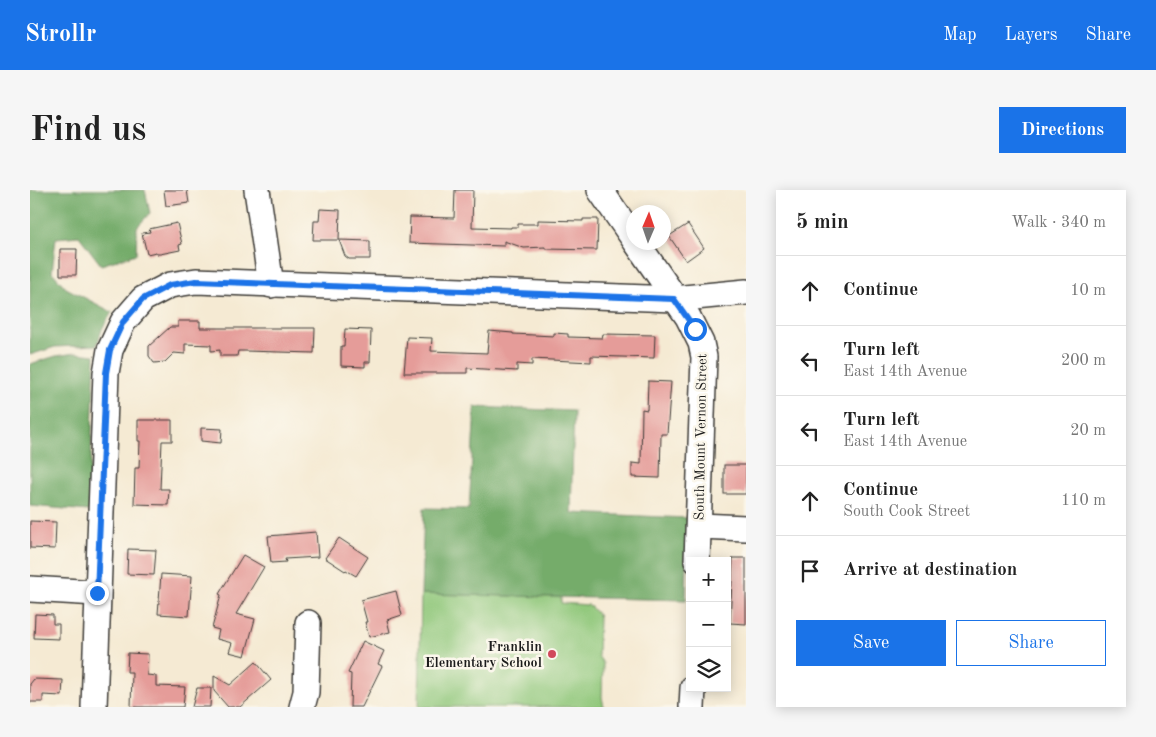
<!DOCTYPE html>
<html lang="en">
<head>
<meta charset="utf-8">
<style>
  :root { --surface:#fff; --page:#f6f6f6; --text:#222; --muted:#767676; --line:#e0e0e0; --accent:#1a73e8 }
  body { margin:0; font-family:"Old Standard TT",serif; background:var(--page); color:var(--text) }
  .controls { position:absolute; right:15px; bottom:15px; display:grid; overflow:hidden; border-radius:0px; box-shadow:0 2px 12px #0003 }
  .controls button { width:45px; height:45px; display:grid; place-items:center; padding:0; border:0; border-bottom:1px solid var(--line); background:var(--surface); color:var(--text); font:25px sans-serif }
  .compass { position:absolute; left:596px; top:15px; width:45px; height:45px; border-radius:50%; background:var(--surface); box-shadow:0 2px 12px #0003; rotate:2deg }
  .stop { position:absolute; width:15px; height:15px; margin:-11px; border:4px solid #1a73e8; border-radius:50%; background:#fff }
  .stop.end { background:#1a73e8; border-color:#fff; box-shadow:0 1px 5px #0008 }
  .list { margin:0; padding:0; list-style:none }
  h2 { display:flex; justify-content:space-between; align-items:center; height:65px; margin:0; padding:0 20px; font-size:21px }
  h2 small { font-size:16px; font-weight:400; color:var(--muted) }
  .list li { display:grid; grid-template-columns:32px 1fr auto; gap:15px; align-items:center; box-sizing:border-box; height:70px; padding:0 20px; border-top:1px solid var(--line) }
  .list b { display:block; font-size:19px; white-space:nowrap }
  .list p { margin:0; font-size:16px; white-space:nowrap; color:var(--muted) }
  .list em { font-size:16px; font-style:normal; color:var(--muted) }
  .actions { display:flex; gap:10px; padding:15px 20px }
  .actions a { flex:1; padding:11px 0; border:1px solid var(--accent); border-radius:0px; text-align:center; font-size:18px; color:var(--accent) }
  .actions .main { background:var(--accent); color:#fff }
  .icon { flex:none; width:28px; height:28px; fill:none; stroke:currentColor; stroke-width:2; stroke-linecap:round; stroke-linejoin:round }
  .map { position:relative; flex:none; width:716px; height:517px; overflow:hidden; border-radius:0px }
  header { display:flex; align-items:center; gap:30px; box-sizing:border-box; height:70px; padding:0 25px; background:var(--accent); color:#fff }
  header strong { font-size:24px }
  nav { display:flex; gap:28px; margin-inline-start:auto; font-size:18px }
  .intro { display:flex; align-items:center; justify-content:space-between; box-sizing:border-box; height:120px; padding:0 30px }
  h1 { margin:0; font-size:35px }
  .button { padding:12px 22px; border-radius:0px; background:var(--accent); color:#fff; font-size:18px; font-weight:700 }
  main { display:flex; gap:30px; padding:0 30px }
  aside { flex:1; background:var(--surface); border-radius:0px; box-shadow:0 2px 12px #0003 }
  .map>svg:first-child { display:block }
  .green { fill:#91c87b; stroke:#56724c }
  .forest { fill:#74ac6b; stroke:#486444 }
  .building { fill:#e59c99 }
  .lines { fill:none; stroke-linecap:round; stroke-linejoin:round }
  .minor-casing { stroke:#3d3b37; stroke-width:28 }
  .minor { stroke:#fff; stroke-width:25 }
  .route { stroke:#1a73e8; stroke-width:6 }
  .poi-dot { fill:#d1495b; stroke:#fbf7ec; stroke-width:2 }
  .labels { text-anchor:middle; stroke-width:5; stroke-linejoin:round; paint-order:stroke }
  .street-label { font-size:14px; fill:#1c1c1c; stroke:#fbf7ec }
  .poi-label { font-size:14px; font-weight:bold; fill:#1c1c1c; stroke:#fbf7ec; text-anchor:end }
</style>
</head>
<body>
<header>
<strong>Strollr</strong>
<nav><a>Map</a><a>Layers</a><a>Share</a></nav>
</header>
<div class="intro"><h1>Find us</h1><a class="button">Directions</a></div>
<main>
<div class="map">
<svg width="716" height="517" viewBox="0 0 716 517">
  <rect width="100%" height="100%" fill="#fbf7ec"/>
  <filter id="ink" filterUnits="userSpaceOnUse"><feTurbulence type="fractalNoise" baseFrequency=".02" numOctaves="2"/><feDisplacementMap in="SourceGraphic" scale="10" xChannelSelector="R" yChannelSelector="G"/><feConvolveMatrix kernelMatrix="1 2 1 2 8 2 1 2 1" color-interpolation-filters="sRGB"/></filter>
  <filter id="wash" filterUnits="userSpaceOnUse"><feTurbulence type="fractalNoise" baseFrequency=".0096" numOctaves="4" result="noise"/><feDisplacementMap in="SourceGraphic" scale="20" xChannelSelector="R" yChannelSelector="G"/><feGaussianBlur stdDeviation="1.12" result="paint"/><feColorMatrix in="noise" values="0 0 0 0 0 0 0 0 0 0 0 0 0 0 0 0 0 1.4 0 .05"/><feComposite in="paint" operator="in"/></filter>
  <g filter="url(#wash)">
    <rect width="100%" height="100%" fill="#f5ead3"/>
    <!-- green -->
    <path class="green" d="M 391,404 L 531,407 L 531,413 L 559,415 L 569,426 L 568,466 L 573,473 L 572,507 L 574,517 L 389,517 Z"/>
    <!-- forest -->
    <g class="forest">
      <path d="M 0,0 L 115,0 L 120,23 L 107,37 L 106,64 L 71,75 L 49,46 L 26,48 L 22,82 L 36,98 L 82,122 L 72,139 L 67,155 L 25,157 L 0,165 Z"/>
      <path d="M 45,163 L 65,165 L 59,321 L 0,316 L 0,174 L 26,166 Z"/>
      <path d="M 445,217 L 544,221 L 541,323 L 658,328 L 656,410 L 391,404 L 394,318 L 439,319 Z"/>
    </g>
    <g id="blocks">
      <!-- building -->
      <g class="building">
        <path d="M 134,0 L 157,0 L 159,13 L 136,16 Z"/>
        <path d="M 425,0 L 443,0 L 442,37 L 481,38 L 481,37 L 488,37 L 488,34 L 508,34 L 508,30 L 553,31 L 553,29 L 568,29 L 567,60 L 515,59 L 515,57 L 494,58 L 474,51 L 474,56 L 379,53 L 380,27 L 424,28 Z"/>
        <path d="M 290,19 L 310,20 L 309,50 L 283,50 L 284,31 L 289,31 Z"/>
        <path d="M 147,33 L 152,54 L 149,55 L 150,60 L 130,64 L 127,64 L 126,62 L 117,64 L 112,43 L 120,42 L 119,39 Z"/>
        <path d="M 658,34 L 674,58 L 656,71 L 639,46 Z"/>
        <path d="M 309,50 L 340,51 L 340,69 L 319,69 L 315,66 Z"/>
        <path d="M 30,59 L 47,59 L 46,85 L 30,85 Z"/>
        <path d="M 148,131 L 170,131 L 170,138 L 285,138 L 284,163 L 215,161 L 208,161 L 207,166 L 190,166 L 190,160 L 181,161 L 181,155 L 155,154 L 155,164 L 144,163 L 135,172 L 124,173 L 119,166 L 119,156 L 140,137 L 148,137 Z"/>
        <path d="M 315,139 L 341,140 L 340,172 L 335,172 L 335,177 L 311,176 L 311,156 L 314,156 Z"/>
        <path d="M 459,141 L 483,143 L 483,144 L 524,146 L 524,143 L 538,144 L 538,147 L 572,148 L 573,144 L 625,145 L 624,168 L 561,166 L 561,172 L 502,169 L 502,175 L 487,174 L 487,181 L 437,178 L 437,183 L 374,183 L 377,147 L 402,148 L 401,161 L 457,163 Z"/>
        <path d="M 618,191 L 641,192 L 637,244 L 631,244 L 630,288 L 602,287 L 602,273 L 611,274 L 612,219 L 617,220 Z"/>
        <path d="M 108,230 L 142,230 L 142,251 L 132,251 L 130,299 L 139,299 L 138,315 L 104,314 L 105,278 L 109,278 L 110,251 L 108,251 Z"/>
        <path d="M 171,238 L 192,239 L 191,253 L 171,251 Z"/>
        <rect x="694" y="275" width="22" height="29"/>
        <path d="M 0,331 L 26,332 L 25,359 L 0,358 Z"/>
        <path d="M 286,342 L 288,367 L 255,369 L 256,372 L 241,373 L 238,346 Z"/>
        <path d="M 309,348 L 338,367 L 326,386 L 316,380 L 315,381 L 295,368 Z"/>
        <path d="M 98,359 L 126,360 L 124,385 L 97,384 Z"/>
        <path d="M 213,365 L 234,377 L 206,424 L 225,429 L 215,466 L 199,462 L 202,453 L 187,449 L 189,440 L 182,438 L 191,405 L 189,404 Z"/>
        <path d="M 703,368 L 716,368 L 716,434 L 700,433 Z"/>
        <path d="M 131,384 L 162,386 L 159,426 L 128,424 Z"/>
        <path d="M 366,401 L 372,425 L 357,430 L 360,442 L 339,447 L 335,432 L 337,432 L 331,410 Z"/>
        <path d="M 5,424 L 23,425 L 23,434 L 29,434 L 29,449 L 4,448 Z"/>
        <path d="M 333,451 L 354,461 L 348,474 L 352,476 L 332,517 L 320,517 L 321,484 L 318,483 Z"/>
        <path d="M 98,463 L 118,464 L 117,485 L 126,486 L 126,496 L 155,497 L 153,517 L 101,517 L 102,482 L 97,482 Z"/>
        <path d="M 226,472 L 241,490 L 210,517 L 198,517 L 184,501 L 184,486 L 200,495 Z"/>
        <path d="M 4,489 L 33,490 L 32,506 L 13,505 L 13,512 L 0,512 L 0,494 Z"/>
        <path d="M 167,498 L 181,498 L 180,517 L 162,517 Z"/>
      </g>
    </g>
  </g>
  <g filter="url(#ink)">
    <use href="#blocks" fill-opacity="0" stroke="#3d3b37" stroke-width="1"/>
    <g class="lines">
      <!-- minor casing -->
      <g class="minor-casing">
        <g id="minor">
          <path d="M 227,0 L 241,95"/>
          <path d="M 570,0 L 604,49"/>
          <path d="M 606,52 L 658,127 L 671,153 L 674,167 L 667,371"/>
          <path d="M 669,336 L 716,338"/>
          <path d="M 0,399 L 67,403"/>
          <path d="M 64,517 L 76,183 L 80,160 L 93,132 L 113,109 L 140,95 L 166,91 L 644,109 L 716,102"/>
          <path d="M 272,517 L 276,502 L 278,433"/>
          <path d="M 662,517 L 663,498"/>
        </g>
      </g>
      <!-- minor -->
      <use href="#minor" class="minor"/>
    </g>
  </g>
  <g class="lines" filter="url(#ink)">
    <!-- route -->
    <path class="route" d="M 67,403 L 76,183 L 80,160 L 93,132 L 113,109 L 140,95 L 166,91 L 644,109 L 665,139"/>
  </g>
  <!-- markers -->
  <circle class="poi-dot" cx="522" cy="464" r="5"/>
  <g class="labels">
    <!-- street labels -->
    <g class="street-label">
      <text transform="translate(670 247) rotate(-89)" y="5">South Mount Vernon Street</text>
    </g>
    <!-- poi labels -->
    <g class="poi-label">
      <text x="512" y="461">Franklin<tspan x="512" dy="16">Elementary School</tspan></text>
    </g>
  </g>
</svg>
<div class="controls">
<button>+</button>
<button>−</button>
<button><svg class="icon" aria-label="layers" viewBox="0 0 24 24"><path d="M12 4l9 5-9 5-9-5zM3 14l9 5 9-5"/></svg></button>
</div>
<svg class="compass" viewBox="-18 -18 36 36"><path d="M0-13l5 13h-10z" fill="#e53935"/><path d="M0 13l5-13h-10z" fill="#767676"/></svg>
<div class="stop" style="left:665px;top:139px"></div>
<div class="stop end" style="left:67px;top:403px"></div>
</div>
<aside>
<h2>5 min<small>Walk · 340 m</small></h2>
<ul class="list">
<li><svg class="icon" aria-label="ahead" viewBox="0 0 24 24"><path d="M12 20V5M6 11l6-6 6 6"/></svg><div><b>Continue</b></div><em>10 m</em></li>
<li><svg class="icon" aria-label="left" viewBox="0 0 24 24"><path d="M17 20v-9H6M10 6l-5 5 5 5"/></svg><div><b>Turn left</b><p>East 14th Avenue</p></div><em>200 m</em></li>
<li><svg class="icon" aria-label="left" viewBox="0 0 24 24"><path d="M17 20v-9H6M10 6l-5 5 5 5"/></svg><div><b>Turn left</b><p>East 14th Avenue</p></div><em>20 m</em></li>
<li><svg class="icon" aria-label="ahead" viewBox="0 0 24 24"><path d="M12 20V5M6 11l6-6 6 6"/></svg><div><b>Continue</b><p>South Cook Street</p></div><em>110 m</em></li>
<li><svg class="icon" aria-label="arrive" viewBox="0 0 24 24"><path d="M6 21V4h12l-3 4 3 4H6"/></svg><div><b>Arrive at destination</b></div></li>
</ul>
<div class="actions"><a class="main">Save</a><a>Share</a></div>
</aside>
</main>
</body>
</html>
